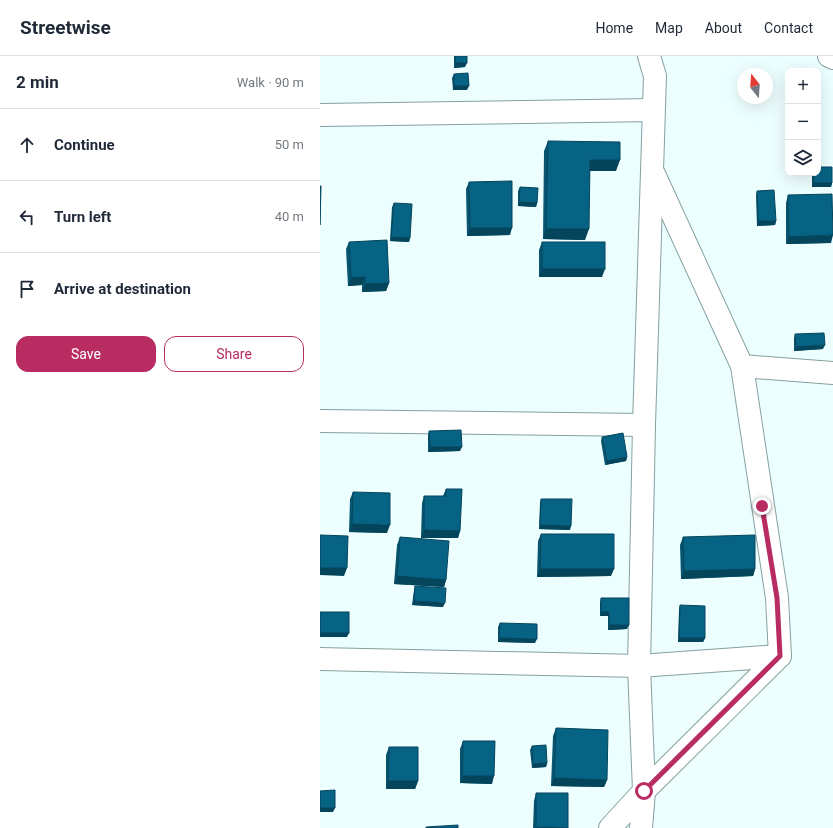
<!DOCTYPE html>
<html lang="en">
<head>
<meta charset="utf-8">
<style>
  :root { --surface:#fff; --page:#f2f2f3; --text:#1f2937; --muted:#747a83; --line:#e0e1e3; --accent:#b92c62 }
  body { margin:0; font-family:Roboto,sans-serif; background:var(--page); color:var(--text) }
  .controls { position:absolute; right:12px; top:12px; display:grid; overflow:hidden; border-radius:8px; box-shadow:0 4px 16px #0002 }
  .controls button { width:36px; height:36px; display:grid; place-items:center; padding:0; border:0; border-bottom:1px solid var(--line); background:var(--surface); color:var(--text); font:20px sans-serif }
  .compass { position:absolute; left:417px; top:12px; width:36px; height:36px; border-radius:50%; background:var(--surface); box-shadow:0 4px 16px #0002; rotate:343deg }
  .stop { position:absolute; width:12px; height:12px; margin:-9px; border:3px solid #b92c62; border-radius:50%; background:#fff }
  .stop.end { background:#b92c62; border-color:#fff; box-shadow:0 1px 4px #0008 }
  .list { margin:0; padding:0; list-style:none }
  h2 { display:flex; justify-content:space-between; align-items:center; height:52px; margin:0; padding:0 16px; font-size:17px }
  h2 small { font-size:13px; font-weight:400; color:var(--muted) }
  .list li { display:grid; grid-template-columns:26px 1fr auto; gap:12px; align-items:center; box-sizing:border-box; height:72px; padding:0 16px; border-top:1px solid var(--line) }
  .list b { display:block; font-size:15px; white-space:nowrap }
  .list em { font-size:13px; font-style:normal; color:var(--muted) }
  .actions { display:flex; gap:8px; padding:12px 16px }
  .actions a { flex:1; padding:9px 0; border:1px solid var(--accent); border-radius:12px; text-align:center; font-size:14px; color:var(--accent) }
  .actions .main { background:var(--accent); color:#fff }
  .icon { flex:none; width:22px; height:22px; fill:none; stroke:currentColor; stroke-width:2; stroke-linecap:round; stroke-linejoin:round }
  .map { position:relative; flex:none; width:513px; height:772px; overflow:hidden }
  header { display:flex; align-items:center; gap:24px; box-sizing:border-box; height:56px; padding:0 20px; background:var(--surface); border-bottom:1px solid var(--line) }
  header strong { font-size:19px }
  nav { display:flex; gap:22px; margin-inline-start:auto; font-size:14px }
  main { display:flex }
  aside { flex:1; background:var(--surface) }
  .map>svg:first-child { display:block }
  .lines { fill:none; stroke-linecap:round; stroke-linejoin:round }
  .minor-casing { stroke:#85a0a0; stroke-width:24 }
  .minor { stroke:#fff; stroke-width:22 }
  .wall { fill:#065571 }
  .shaded-wall { fill:#05455c }
  .building { fill:#076383; stroke:#05455c }
  .route { stroke:#b92c62; stroke-width:5 }
</style>
</head>
<body>
<header>
<strong>Streetwise</strong>
<nav><a>Home</a><a>Map</a><a>About</a><a>Contact</a></nav>
</header>
<main>
<aside>
<h2>2 min<small>Walk · 90 m</small></h2>
<ul class="list">
<li><svg class="icon" aria-label="ahead" viewBox="0 0 24 24"><path d="M12 20V5M6 11l6-6 6 6"/></svg><div><b>Continue</b></div><em>50 m</em></li>
<li><svg class="icon" aria-label="left" viewBox="0 0 24 24"><path d="M17 20v-9H6M10 6l-5 5 5 5"/></svg><div><b>Turn left</b></div><em>40 m</em></li>
<li><svg class="icon" aria-label="arrive" viewBox="0 0 24 24"><path d="M6 21V4h12l-3 4 3 4H6"/></svg><div><b>Arrive at destination</b></div></li>
</ul>
<div class="actions"><a class="main">Save</a><a>Share</a></div>
</aside>
<div class="map">
<svg width="513" height="772" viewBox="0 0 513 772">
  <rect width="100%" height="100%" fill="#edfefe"/>
  <g class="lines">
    <!-- minor casing -->
    <g class="minor-casing">
      <g id="minor">
        <path d="M 509,0 L 513,2"/>
        <path d="M 0,59 L 333,54"/>
        <path d="M 334,118 L 422,310 L 513,317"/>
        <path d="M 0,365 L 324,369"/>
        <path d="M 0,603 L 319,610 L 460,600"/>
        <path d="M 290,772 L 324,735 L 460,600 L 457,542 L 422,310"/>
        <path d="M 321,772 L 324,735 L 319,610 L 324,369 L 335,20 L 329,0"/>
      </g>
    </g>
    <!-- minor -->
    <use href="#minor" class="minor"/>
  </g>
  <!-- wall -->
  <g class="wall">
    <path d="M 134,0 L 147,0 L 145,11 L 134,12 Z"/>
    <path d="M 134,18 L 147,34 L 133,34 L 132,22 Z"/>
    <path d="M 228,85 L 296,115 L 270,115 L 265,184 L 223,183 L 224,95 Z"/>
    <path d="M 492,117 L 498,117 L 512,127 L 511,131 L 492,131 Z"/>
    <path d="M 149,126 L 190,179 L 147,180 L 146,133 Z"/>
    <path d="M 200,131 L 217,147 L 216,151 L 198,150 L 198,135 Z"/>
    <path d="M 437,135 L 456,165 L 455,169 L 437,170 L 436,139 Z"/>
    <path d="M 468,139 L 511,187 L 466,188 L 466,147 Z"/>
    <path d="M 74,147 L 90,182 L 89,186 L 70,185 L 72,151 Z"/>
    <path d="M 29,186 L 69,227 L 66,235 L 42,236 L 42,229 L 28,230 L 26,193 Z"/>
    <path d="M 222,186 L 282,221 L 219,221 L 219,194 Z"/>
    <path d="M 475,278 L 503,293 L 474,295 L 474,282 Z"/>
    <path d="M 109,375 L 140,395 L 108,396 L 108,379 Z"/>
    <path d="M 282,381 L 307,401 L 306,405 L 285,409 L 281,385 Z"/>
    <path d="M 126,433 L 140,475 L 138,482 L 101,482 L 102,447 L 104,440 L 123,440 Z"/>
    <path d="M 33,436 L 67,477 L 29,476 L 30,443 Z"/>
    <path d="M 221,443 L 250,474 L 219,473 L 220,447 Z"/>
    <path d="M 221,478 L 291,520 L 217,521 L 218,485 Z"/>
    <path d="M 80,481 L 126,524 L 124,531 L 74,528 L 77,489 Z"/>
    <path d="M 363,481 L 435,513 L 433,520 L 361,523 L 360,489 Z"/>
    <path d="M 95,530 L 123,551 L 92,549 L 94,534 Z"/>
    <path d="M 281,542 L 307,573 L 288,574 L 288,560 L 280,560 L 280,546 Z"/>
    <path d="M 360,549 L 385,582 L 383,586 L 358,586 L 359,553 Z"/>
    <path d="M 180,567 L 215,587 L 178,586 L 178,571 Z"/>
    <path d="M 236,672 L 287,724 L 284,731 L 231,730 L 233,680 Z"/>
    <path d="M 143,685 L 172,728 L 140,727 L 140,693 Z"/>
    <path d="M 212,690 L 227,707 L 226,711 L 212,712 L 210,694 Z"/>
    <path d="M 69,691 L 98,725 L 95,733 L 66,733 L 66,699 Z"/>
    <path d="M 216,737 L 248,772 L 213,772 L 214,745 Z"/>
  </g>
  <!-- shaded-wall -->
  <g class="shaded-wall">
    <path d="M 136,7 L 147,7 L 145,11 L 134,12 Z"/>
    <path d="M 134,30 L 149,30 L 147,34 L 133,34 Z"/>
    <path d="M 270,104 L 300,104 L 296,115 L 266,115 Z"/>
    <path d="M 493,127 L 512,127 L 511,131 L 492,131 Z"/>
    <path d="M 199,146 L 217,147 L 216,151 L 198,150 Z"/>
    <path d="M 438,165 L 456,165 L 455,169 L 437,170 Z"/>
    <path d="M 150,172 L 192,172 L 190,179 L 147,180 Z"/>
    <path d="M 226,173 L 269,173 L 265,184 L 223,183 Z"/>
    <path d="M 513,179 L 511,187 L 466,188 L 469,181 Z"/>
    <path d="M 71,181 L 90,182 L 89,186 L 70,185 Z"/>
    <path d="M 222,213 L 285,213 L 282,221 L 219,221 Z"/>
    <path d="M 45,221 L 42,229 L 28,230 L 31,222 Z"/>
    <path d="M 69,227 L 66,235 L 42,236 L 45,228 Z"/>
    <path d="M 505,289 L 503,293 L 474,295 L 476,291 Z"/>
    <path d="M 110,391 L 142,391 L 140,395 L 108,396 Z"/>
    <path d="M 307,401 L 306,405 L 285,409 L 287,405 Z"/>
    <path d="M 32,468 L 70,469 L 67,477 L 29,476 Z"/>
    <path d="M 220,469 L 251,470 L 250,474 L 219,473 Z"/>
    <path d="M 104,474 L 140,475 L 138,482 L 101,482 Z"/>
    <path d="M 0,512 L 27,512 L 24,520 L 0,519 Z"/>
    <path d="M 220,513 L 294,513 L 291,520 L 217,521 Z"/>
    <path d="M 435,513 L 433,520 L 361,523 L 364,515 Z"/>
    <path d="M 77,520 L 126,524 L 124,531 L 74,528 Z"/>
    <path d="M 94,545 L 125,547 L 123,551 L 92,549 Z"/>
    <path d="M 281,556 L 289,556 L 288,560 L 280,560 Z"/>
    <path d="M 289,569 L 309,569 L 307,573 L 288,574 Z"/>
    <path d="M 0,577 L 29,577 L 27,581 L 0,581 Z"/>
    <path d="M 179,582 L 217,583 L 215,587 L 178,586 Z"/>
    <path d="M 359,582 L 385,582 L 383,586 L 358,586 Z"/>
    <path d="M 227,707 L 226,711 L 212,712 L 213,708 Z"/>
    <path d="M 142,720 L 174,720 L 172,728 L 140,727 Z"/>
    <path d="M 234,722 L 287,724 L 284,731 L 231,730 Z"/>
    <path d="M 68,725 L 98,725 L 95,733 L 66,733 Z"/>
    <path d="M 0,752 L 15,752 L 13,756 L 0,756 Z"/>
  </g>
  <!-- building -->
  <g class="building">
    <path d="M 135,0 L 147,0 L 147,7 L 136,7 Z"/>
    <path d="M 148,17 L 149,30 L 134,30 L 134,18 Z"/>
    <path d="M 228,85 L 300,86 L 300,104 L 270,104 L 269,173 L 226,173 Z"/>
    <path d="M 498,111 L 512,111 L 512,127 L 493,127 L 494,117 L 498,117 Z"/>
    <path d="M 192,125 L 192,172 L 150,172 L 149,126 Z"/>
    <path d="M 0,130 L 1,130 L 0,169 Z"/>
    <path d="M 200,131 L 218,132 L 217,147 L 199,146 Z"/>
    <path d="M 454,134 L 456,165 L 438,165 L 437,135 Z"/>
    <path d="M 512,138 L 513,179 L 469,181 L 468,139 Z"/>
    <path d="M 74,147 L 92,148 L 90,182 L 71,181 Z"/>
    <path d="M 67,184 L 69,227 L 45,228 L 45,221 L 31,222 L 29,186 Z"/>
    <rect x="222" y="186" width="63" height="27"/>
    <path d="M 504,277 L 505,289 L 476,291 L 475,278 Z"/>
    <path d="M 141,374 L 142,391 L 110,391 L 109,375 Z"/>
    <path d="M 303,377 L 307,401 L 287,405 L 282,381 Z"/>
    <path d="M 126,433 L 142,433 L 140,475 L 104,474 L 104,440 L 126,440 Z"/>
    <path d="M 33,436 L 70,437 L 70,469 L 32,468 Z"/>
    <path d="M 221,443 L 252,443 L 251,470 L 220,469 Z"/>
    <path d="M 221,478 L 294,478 L 294,513 L 220,513 Z"/>
    <path d="M 0,479 L 28,480 L 27,512 L 0,512 Z"/>
    <path d="M 435,479 L 435,513 L 364,515 L 363,481 Z"/>
    <path d="M 80,481 L 129,485 L 126,524 L 77,520 Z"/>
    <path d="M 95,530 L 126,532 L 125,547 L 94,545 Z"/>
    <path d="M 281,542 L 309,542 L 309,569 L 289,569 L 289,556 L 281,556 Z"/>
    <path d="M 360,549 L 385,550 L 385,582 L 359,582 Z"/>
    <rect x="0" y="556" width="29" height="21"/>
    <path d="M 180,567 L 217,568 L 217,583 L 179,582 Z"/>
    <path d="M 236,672 L 288,674 L 287,724 L 234,722 Z"/>
    <path d="M 143,685 L 175,685 L 174,720 L 142,720 Z"/>
    <path d="M 226,689 L 227,707 L 213,708 L 212,690 Z"/>
    <path d="M 69,691 L 98,691 L 98,725 L 68,725 Z"/>
    <path d="M 15,734 L 15,752 L 0,752 L 0,735 Z"/>
    <path d="M 216,737 L 248,737 L 248,772 L 216,771 Z"/>
    <path d="M 138,769 L 138,772 L 106,772 L 106,771 Z"/>
  </g>
  <g class="lines">
    <!-- route -->
    <path class="route" d="M 324,735 L 460,600 L 457,542 L 442,450"/>
  </g>
</svg>
<div class="controls">
<button>+</button>
<button>−</button>
<button><svg class="icon" aria-label="layers" viewBox="0 0 24 24"><path d="M12 4l9 5-9 5-9-5zM3 14l9 5 9-5"/></svg></button>
</div>
<svg class="compass" viewBox="-18 -18 36 36"><path d="M0-13l5 13h-10z" fill="#e53935"/><path d="M0 13l5-13h-10z" fill="#747a83"/></svg>
<div class="stop" style="left:324px;top:735px"></div>
<div class="stop end" style="left:442px;top:450px"></div>
</div>
</main>
</body>
</html>
